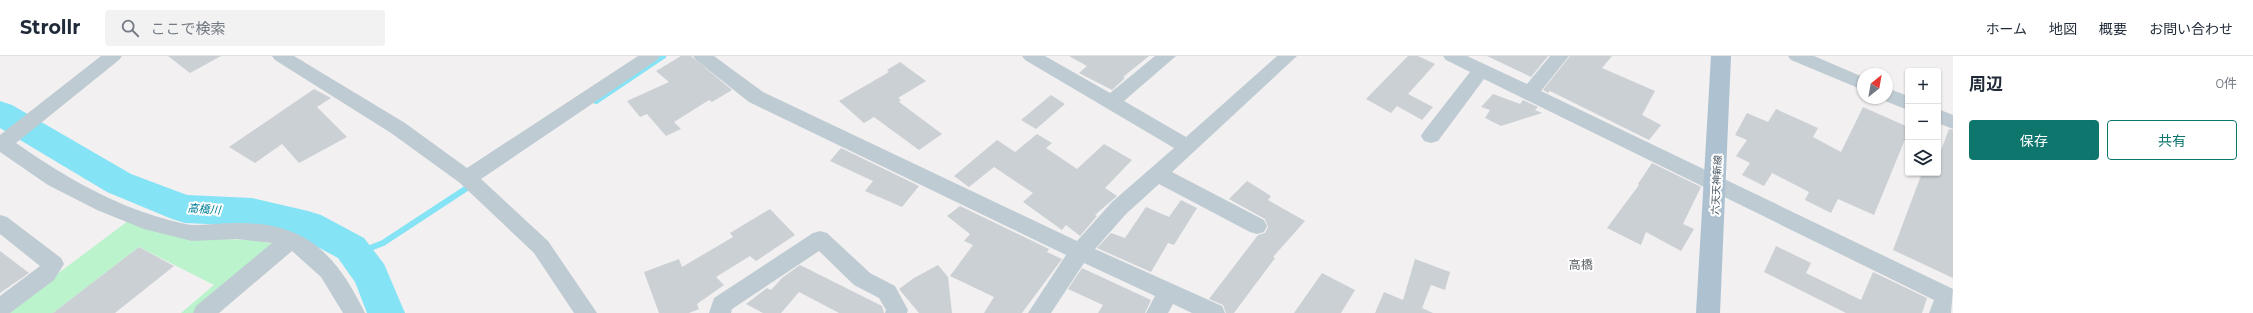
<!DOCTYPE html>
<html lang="ja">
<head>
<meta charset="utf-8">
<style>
  :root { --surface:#fff; --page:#f2f2f3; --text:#1f2937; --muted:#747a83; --line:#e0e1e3; --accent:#0f766e }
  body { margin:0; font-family:Montserrat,"Noto Sans JP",sans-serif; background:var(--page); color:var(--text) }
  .controls { position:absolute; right:12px; top:12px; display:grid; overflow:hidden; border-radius:4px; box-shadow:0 1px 3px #0004 }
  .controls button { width:36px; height:36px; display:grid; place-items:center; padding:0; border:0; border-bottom:1px solid var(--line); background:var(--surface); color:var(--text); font:20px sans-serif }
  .compass { position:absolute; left:1857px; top:12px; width:36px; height:36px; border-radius:50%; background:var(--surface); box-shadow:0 1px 3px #0004; rotate:31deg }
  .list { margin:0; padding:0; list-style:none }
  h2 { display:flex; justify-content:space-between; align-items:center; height:52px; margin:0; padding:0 16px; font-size:17px }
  h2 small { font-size:13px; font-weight:400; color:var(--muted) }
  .actions { display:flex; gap:8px; padding:12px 16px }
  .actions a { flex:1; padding:9px 0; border:1px solid var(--accent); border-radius:4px; text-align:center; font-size:14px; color:var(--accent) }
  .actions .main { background:var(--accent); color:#fff }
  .icon { flex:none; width:22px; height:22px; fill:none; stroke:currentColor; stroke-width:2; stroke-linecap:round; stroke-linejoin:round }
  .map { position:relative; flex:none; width:1953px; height:257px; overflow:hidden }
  header { display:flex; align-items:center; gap:24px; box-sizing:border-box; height:56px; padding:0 20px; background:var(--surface); border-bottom:1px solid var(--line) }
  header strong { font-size:19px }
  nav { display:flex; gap:22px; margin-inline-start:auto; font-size:14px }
  .search { width:280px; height:36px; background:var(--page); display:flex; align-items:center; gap:10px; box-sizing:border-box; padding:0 14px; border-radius:4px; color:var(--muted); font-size:15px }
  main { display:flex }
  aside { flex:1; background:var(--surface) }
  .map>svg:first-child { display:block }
  .green { fill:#bbf3cd }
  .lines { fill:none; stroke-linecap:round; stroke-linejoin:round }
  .stream { stroke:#84e3f4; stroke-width:6 }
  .river { fill:#84e3f4; fill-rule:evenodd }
  .building { fill:#cbd0d5 }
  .minor { fill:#bfcbd3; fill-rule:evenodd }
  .major { fill:#adc1d1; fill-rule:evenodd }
  .labels { text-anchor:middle; stroke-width:4; stroke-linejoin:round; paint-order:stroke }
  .street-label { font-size:10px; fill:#46555f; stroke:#fff }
  .water-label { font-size:11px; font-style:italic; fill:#038097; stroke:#fff }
  .quarter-label { font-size:12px; fill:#5c6165; stroke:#fff }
</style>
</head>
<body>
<header>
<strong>Strollr</strong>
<div class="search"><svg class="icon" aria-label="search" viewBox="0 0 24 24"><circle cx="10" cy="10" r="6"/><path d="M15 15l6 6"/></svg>ここで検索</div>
<nav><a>ホーム</a><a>地図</a><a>概要</a><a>お問い合わせ</a></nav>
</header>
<main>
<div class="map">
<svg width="1953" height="257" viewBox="0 0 1953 257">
  <rect width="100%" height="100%" fill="#f2f0f0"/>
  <!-- green -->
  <path class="green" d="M 128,165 L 227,183 L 251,184 L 275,188 L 193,257 L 181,257 L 214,229 L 139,191 L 53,257 L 5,257 Z"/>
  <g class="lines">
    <!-- stream -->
    <g class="stream">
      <path d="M 596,45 L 663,0"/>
      <path d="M 355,198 L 383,187 L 473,128"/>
    </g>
    <!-- river -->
    <path class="river" d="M 0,45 L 12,49 L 131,118 L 187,139 L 252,142 L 308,155 L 321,159 L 364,182 L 384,208 L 405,257 L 367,257 L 355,226 L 338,202 L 299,181 L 252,170 L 185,167 L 172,163 L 107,136 L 0,72 Z"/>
  </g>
  <!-- building -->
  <g class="building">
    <path d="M 168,0 L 221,0 L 190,17 Z"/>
    <path d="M 681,0 L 691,0 L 732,34 L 712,46 L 709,44 L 674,66 L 681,73 L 666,80 L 647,58 L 640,61 L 627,45 L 669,26 L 656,15 Z"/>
    <path d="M 1069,0 L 1149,0 L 1123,21 L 1125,22 L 1112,34 L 1079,17 L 1087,10 Z"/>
    <path d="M 1408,0 L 1418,0 L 1435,8 L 1408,38 L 1433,51 L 1422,64 L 1397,50 L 1391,57 L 1366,43 Z"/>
    <path d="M 1487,0 L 1548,0 L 1531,21 Z"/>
    <path d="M 1570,0 L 1612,0 L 1602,12 L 1655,35 L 1642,59 L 1661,69 L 1649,84 L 1550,35 L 1548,37 L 1543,34 Z"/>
    <path d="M 900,6 L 926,25 L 898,42 L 901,44 L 899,46 L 942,78 L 919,94 L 874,61 L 864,67 L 839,45 L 889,16 L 887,14 Z"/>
    <path d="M 314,33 L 331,42 L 317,51 L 347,81 L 299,107 L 282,88 L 255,107 L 229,91 Z"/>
    <path d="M 1493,38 L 1520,48 L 1523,44 L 1538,51 L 1535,54 L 1542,57 L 1501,70 L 1485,62 L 1490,54 L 1481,51 Z"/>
    <path d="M 1051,39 L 1065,48 L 1036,73 L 1021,64 Z"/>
    <path d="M 1863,51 L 1908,71 L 1908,76 L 1874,159 L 1838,143 L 1831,157 L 1805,144 L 1809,136 L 1772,117 L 1764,130 L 1742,119 L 1750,107 L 1736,100 L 1747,84 L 1735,79 L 1747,57 L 1768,66 L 1776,53 L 1818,72 L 1813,81 L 1841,96 Z"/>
    <path d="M 1949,73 L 1953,74 L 1953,222 L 1893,194 L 1922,117 L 1938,117 L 1938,102 Z"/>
    <path d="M 1037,78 L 1052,87 L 1046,92 L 1077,113 L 1104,88 L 1132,104 L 1105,132 L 1117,140 L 1095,159 L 1097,160 L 1080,180 L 1066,169 L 1062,174 L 1023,146 L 1033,137 L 994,111 L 969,131 L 954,120 L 997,84 L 1015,96 Z"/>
    <path d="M 841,92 L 919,130 L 902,151 L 865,135 L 873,125 L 830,105 Z"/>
    <path d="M 1652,107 L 1701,131 L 1683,168 L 1694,173 L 1681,195 L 1646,176 L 1641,189 L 1607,172 L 1639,129 L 1638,128 Z"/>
    <path d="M 1247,125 L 1271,140 L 1268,144 L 1305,165 L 1273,201 L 1275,202 L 1234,257 L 1226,257 L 1223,249 L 1209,243 L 1258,179 L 1265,177 L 1268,171 L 1265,163 L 1229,143 Z"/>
    <path d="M 1181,144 L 1197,152 L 1174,189 L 1168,187 L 1151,216 L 1097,192 L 1111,177 L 1125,182 L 1146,151 L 1169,161 Z"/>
    <path d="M 960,150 L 1049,193 L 1047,196 L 1062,203 L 1022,257 L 984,257 L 994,241 L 950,220 L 973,189 L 964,185 L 970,178 L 947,160 Z"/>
    <path d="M 770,153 L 795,179 L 756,205 L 750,200 L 716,221 L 724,229 L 697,248 L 699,253 L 689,257 L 659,257 L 644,216 L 679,203 L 682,211 L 733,181 L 730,177 Z"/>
    <path d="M 1776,190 L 1811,207 L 1806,217 L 1861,244 L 1873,216 L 1927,242 L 1922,257 L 1846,257 L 1764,216 Z"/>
    <path d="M 139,191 L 174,210 L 115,257 L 53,257 Z"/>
    <path d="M 0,195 L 29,217 L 0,237 Z"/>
    <path d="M 1415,203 L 1450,216 L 1445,234 L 1431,229 L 1422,252 L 1433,257 L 1375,257 L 1384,236 L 1403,244 Z"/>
    <path d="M 800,209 L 882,250 L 884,257 L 839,257 L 799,236 L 781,257 L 763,257 L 746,248 L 767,232 L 771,234 L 782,222 Z"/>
    <path d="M 938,209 L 948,221 L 952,257 L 919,257 L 899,233 L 914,222 Z"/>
    <path d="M 1082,212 L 1151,244 L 1145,257 L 1098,257 L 1103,249 L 1068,233 Z"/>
    <path d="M 1322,217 L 1355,234 L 1341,257 L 1294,257 Z"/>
  </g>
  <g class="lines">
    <!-- minor -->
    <g class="minor">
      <path d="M 101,0 L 122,0 L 119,4 L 16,87 C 59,117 104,144 155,160 C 166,163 181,168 193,169 C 207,169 221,167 236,167 C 306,166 336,198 365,257 L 343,257 L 321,221 L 292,195 L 219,257 L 193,257 L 196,250 L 272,187 L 237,183 L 192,185 L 144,173 L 97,154 L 48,129 L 0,96 L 0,79 Z"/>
      <path d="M 272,0 L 294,0 L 405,67 L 467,112 L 638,0 L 660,0 L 657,4 L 481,123 L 548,185 L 597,257 L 574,257 L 534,197 L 460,127 L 391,77 L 275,4 Z"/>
      <path d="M 693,0 L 714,0 L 763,36 L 1077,185 L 1112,146 L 1174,92 L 1025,4 L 1022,0 L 1045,0 L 1110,37 L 1155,0 L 1176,0 L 1124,45 L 1186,81 L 1277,0 L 1297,0 L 1172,116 L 1264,164 L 1267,170 L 1264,176 L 1257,178 L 1250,176 L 1159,128 L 1126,158 L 1095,193 L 1222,250 L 1225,257 L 1192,257 L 1173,248 L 1168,257 L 1146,257 L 1155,240 L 1084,207 L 1051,257 L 1028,257 L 1066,199 L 749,46 L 696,4 Z"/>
      <path d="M 1443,0 L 1467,0 L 1527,28 L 1550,0 L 1569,0 L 1541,35 L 1953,233 L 1951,257 L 1929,257 L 1934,244 L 1484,23 L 1438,85 L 1431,87 L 1424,85 L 1421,80 L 1424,75 L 1470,16 L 1446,4 Z"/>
      <path d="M 1788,0 L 1814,0 L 1863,21 L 1863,34 L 1791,4 Z"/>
      <path d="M 1887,32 L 1908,40 L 1908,54 L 1880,43 L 1887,42 Z"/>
      <path d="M 1938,53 L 1953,59 L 1953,73 L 1938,67 Z"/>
      <path d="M 0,159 L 7,161 L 61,202 L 64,208 L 54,224 L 10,257 L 0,257 L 0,240 L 40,210 L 0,178 Z"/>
      <path d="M 820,175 L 827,177 L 870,217 L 895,230 L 908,254 L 907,257 L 885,257 L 886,254 L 879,242 L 854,229 L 819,195 L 732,253 L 731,257 L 709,257 L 714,242 L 813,177 Z"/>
    </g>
    <!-- major -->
    <path class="major" d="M 1711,0 L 1731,0 L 1720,257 L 1696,257 Z"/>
  </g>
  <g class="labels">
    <!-- street labels -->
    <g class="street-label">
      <text transform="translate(1716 129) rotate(-87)" y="4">六天天神新線</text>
    </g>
    <!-- water labels -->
    <g class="water-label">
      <text transform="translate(204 153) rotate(4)" y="4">高橋川</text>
    </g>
    <!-- quarter labels -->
    <g class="quarter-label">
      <text x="1581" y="213">高橋</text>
    </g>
  </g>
</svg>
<div class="controls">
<button>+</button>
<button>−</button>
<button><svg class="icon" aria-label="layers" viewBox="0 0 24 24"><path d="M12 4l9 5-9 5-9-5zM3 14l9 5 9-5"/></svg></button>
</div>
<svg class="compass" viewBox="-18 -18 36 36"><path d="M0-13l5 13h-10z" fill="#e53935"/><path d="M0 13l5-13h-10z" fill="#747a83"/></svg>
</div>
<aside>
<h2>周辺<small>0件</small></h2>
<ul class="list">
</ul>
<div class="actions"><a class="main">保存</a><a>共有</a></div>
</aside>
</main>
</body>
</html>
